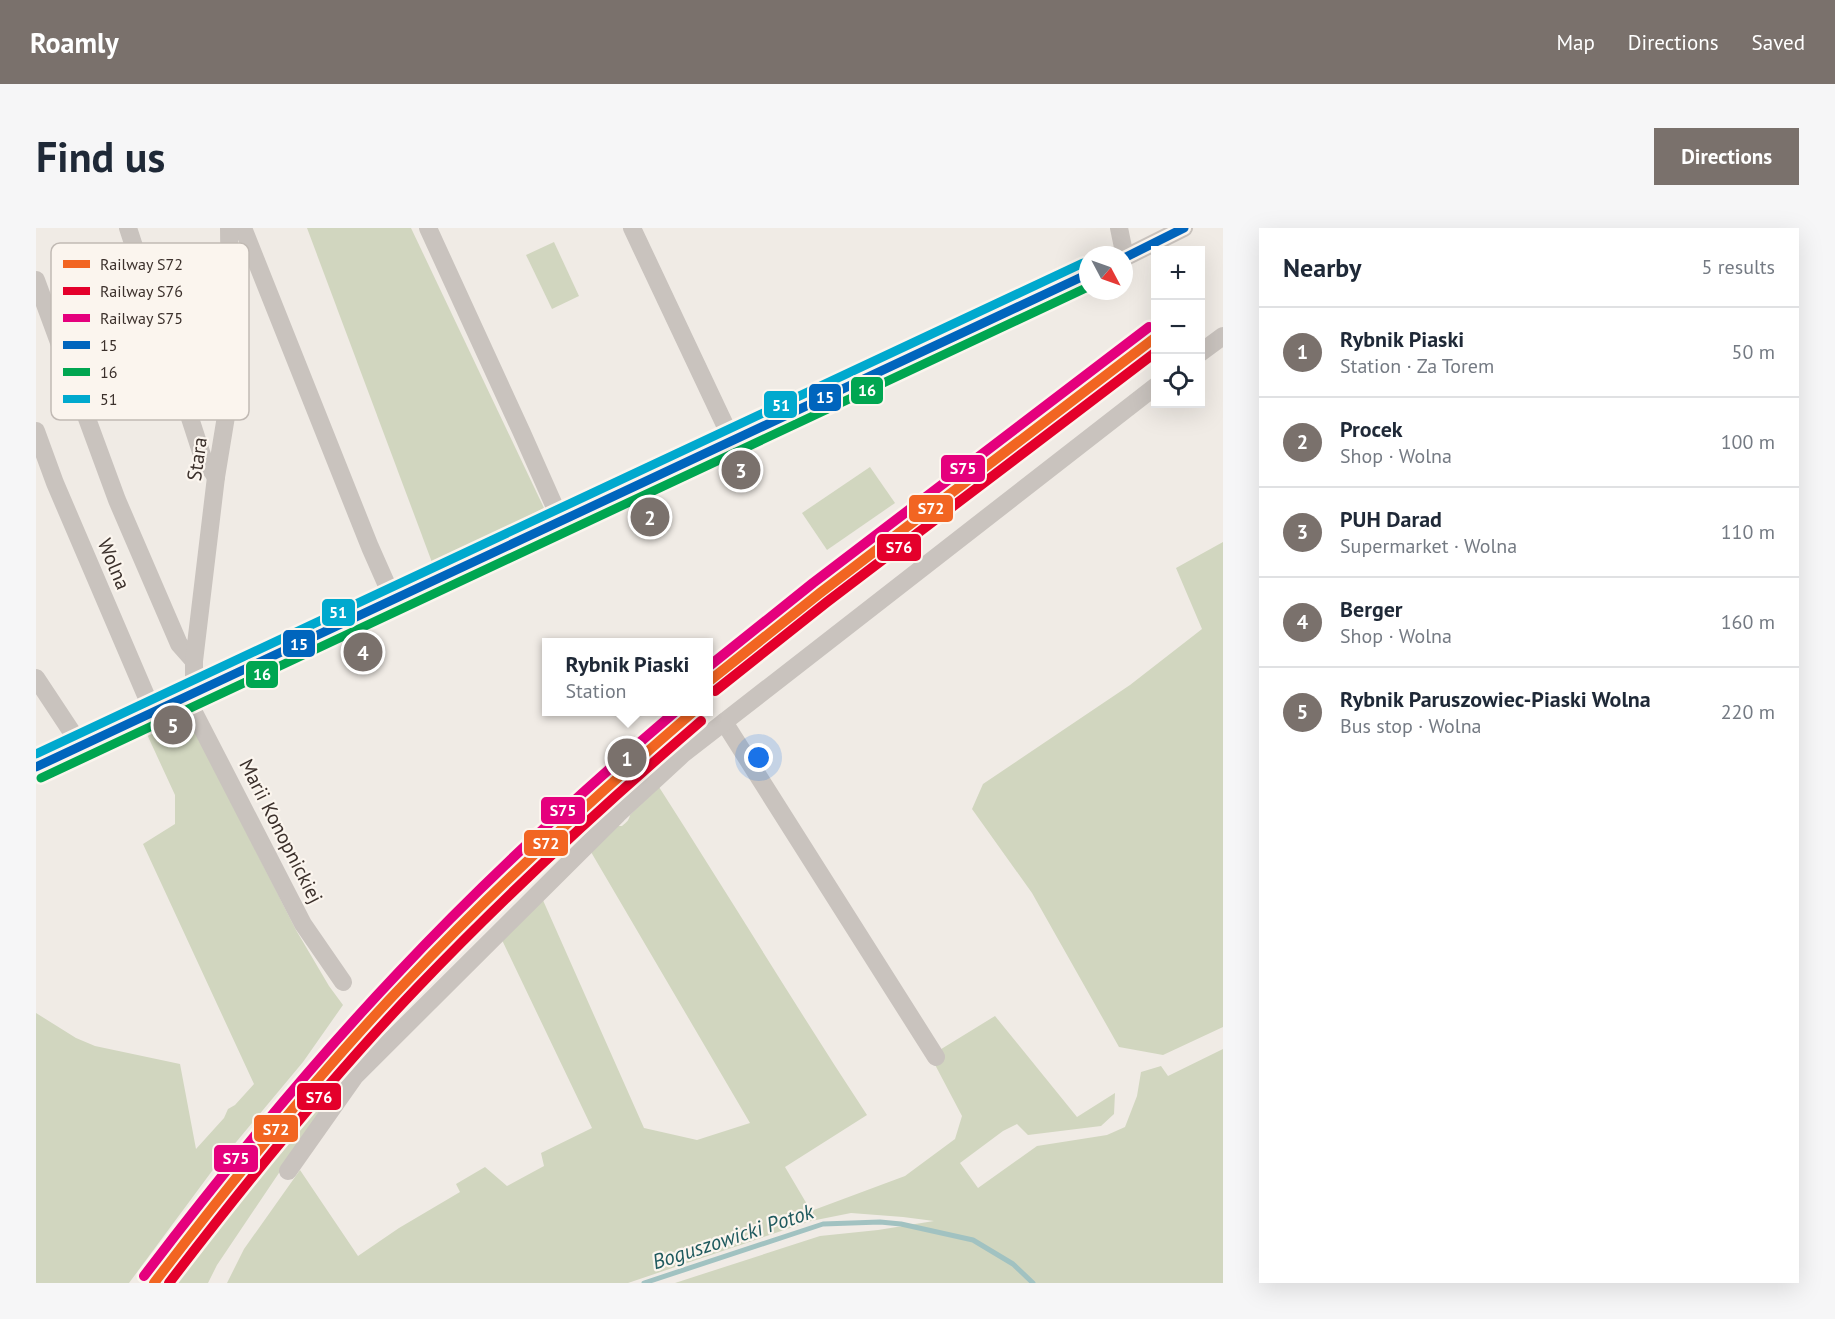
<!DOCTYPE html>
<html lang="en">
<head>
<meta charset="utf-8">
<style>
  :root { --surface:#fff; --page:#f6f6f7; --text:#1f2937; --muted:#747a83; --line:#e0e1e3; --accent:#7a716c }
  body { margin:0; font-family:"PT Sans",sans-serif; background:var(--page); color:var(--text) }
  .controls { position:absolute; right:18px; top:18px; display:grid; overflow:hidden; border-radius:0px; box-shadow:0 6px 24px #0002 }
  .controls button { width:54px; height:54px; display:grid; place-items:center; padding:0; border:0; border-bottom:2px solid var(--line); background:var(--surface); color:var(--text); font:30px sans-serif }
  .compass { position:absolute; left:1043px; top:18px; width:54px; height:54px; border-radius:50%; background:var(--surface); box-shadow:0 6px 24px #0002; rotate:131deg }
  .you { position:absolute; left:723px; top:530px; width:21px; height:21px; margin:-15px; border:4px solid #fff; border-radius:50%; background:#1a73e8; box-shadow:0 0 0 9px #1a73e833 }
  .badge { display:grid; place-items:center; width:39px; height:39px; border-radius:50%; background:var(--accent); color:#fff; font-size:20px; font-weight:700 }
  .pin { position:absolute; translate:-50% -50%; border:3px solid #fff; box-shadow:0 2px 6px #0006 }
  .popup { position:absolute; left:506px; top:410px; width:171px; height:78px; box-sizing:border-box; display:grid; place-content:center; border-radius:0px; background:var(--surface); filter:drop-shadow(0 2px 4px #0005); font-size:20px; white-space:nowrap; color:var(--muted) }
  .popup b { font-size:22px; color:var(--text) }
  .popup::after { content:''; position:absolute; left:50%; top:100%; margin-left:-12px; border:12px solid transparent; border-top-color:var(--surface) }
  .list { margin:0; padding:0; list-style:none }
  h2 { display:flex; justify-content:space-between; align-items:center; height:78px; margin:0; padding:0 24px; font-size:26px }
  h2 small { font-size:20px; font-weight:400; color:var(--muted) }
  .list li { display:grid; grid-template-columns:39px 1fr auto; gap:18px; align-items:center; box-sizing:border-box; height:90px; padding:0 24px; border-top:2px solid var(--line) }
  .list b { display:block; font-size:22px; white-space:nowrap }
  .list p { margin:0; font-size:20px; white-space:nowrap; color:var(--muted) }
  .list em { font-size:20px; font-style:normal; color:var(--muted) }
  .icon { flex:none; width:33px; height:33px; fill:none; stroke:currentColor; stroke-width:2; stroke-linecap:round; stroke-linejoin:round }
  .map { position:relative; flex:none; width:1187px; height:1055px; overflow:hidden; border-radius:0px }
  header { display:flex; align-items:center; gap:36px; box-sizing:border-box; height:84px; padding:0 30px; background:var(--accent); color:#fff }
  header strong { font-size:28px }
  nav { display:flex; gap:33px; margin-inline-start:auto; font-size:21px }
  .intro { display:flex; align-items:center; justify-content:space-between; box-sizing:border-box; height:144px; padding:0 36px }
  h1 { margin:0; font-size:42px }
  .button { padding:15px 27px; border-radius:0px; background:var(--accent); color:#fff; font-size:21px; font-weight:700 }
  main { display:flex; gap:36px; padding:0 36px }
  aside { flex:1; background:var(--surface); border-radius:0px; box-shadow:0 6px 24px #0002 }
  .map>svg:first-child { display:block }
  .green { fill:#d1d6bf }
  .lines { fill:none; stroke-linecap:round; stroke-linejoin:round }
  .stream { stroke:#a1c2c1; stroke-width:5 }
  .street { stroke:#c9c3be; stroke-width:18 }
  .bus-1-casing { stroke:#fbf5ee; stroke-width:14 }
  .bus-2-casing { stroke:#fbf5ee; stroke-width:14 }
  .bus-3-casing { stroke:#fbf5ee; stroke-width:14 }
  .bus-1 { stroke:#0065bd; stroke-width:9 }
  .bus-2 { stroke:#00a651; stroke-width:9 }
  .bus-3 { stroke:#00a9ce; stroke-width:9 }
  .rail-1-casing { stroke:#fbf5ee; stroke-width:15 }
  .rail-2-casing { stroke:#fbf5ee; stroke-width:15 }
  .rail-3-casing { stroke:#fbf5ee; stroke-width:15 }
  .rail-1 { stroke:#f26522; stroke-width:10 }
  .rail-2 { stroke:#e4002b; stroke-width:10 }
  .rail-3 { stroke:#e5007d; stroke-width:10 }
  .labels { text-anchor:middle; stroke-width:4.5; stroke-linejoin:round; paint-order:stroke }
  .street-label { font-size:20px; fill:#3b302b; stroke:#fbf5ee }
  .water-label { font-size:21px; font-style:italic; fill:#1f5a5e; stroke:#fbf5ee }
  .key { fill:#fbf5ee; stroke:#c1bab4; stroke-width:1.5 }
  .key-label { font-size:16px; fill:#3b302b }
  .line-badge { stroke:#fbf5ee; stroke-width:2 }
  .badge-label { font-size:16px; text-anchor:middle; font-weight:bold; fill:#fff }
</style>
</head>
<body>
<header>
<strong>Roamly</strong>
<nav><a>Map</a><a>Directions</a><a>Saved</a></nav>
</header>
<div class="intro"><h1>Find us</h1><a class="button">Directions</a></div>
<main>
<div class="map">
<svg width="1187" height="1055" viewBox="0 0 1187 1055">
  <rect width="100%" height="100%" fill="#f0ebe5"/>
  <!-- green -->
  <g class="green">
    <path d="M 271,0 L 375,0 L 508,280 L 397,337 Z"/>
    <path d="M 518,14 L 543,68 L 516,81 L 490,27 Z"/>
    <path d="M 834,239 L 859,275 L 791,322 L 766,285 Z"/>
    <path d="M 1187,314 L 1187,799 L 1127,827 L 1083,819 L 996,665 L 936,581 L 947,556 L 1094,457 L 1166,401 L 1140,340 Z"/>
    <path d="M 154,493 L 260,702 L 293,758 L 307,777 L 267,834 L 176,943 L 93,1055 L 0,1055 L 0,785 L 40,810 L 59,818 L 144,836 L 160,921 L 188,890 L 192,881 L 199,877 L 218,856 L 107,616 L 139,596 L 139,567 L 109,502 L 120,496 L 126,508 Z"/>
    <path d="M 623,559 C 693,668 760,779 831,887 L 749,939 L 775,983 L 869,948 L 919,911 L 926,888 L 896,831 L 902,823 L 959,788 L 1041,889 L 1079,865 L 1078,886 L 1065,898 L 992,907 L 981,896 L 967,903 L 924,935 L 942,960 L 1001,918 L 1071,907 L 1089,899 L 1101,868 L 1105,844 L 1125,838 L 1132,848 L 1187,821 L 1187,1055 L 639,1055 L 784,1008 L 842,1002 L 898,993 L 867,989 L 815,985 L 775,993 L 592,1055 L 191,1055 L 208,1021 L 264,942 L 322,1028 L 363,1000 L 424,964 L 420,956 L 449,939 L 471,958 L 508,938 L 505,925 L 556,900 L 466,712 L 506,670 L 608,900 L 661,912 L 714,895 L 555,624 L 582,598 L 586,598 C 591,594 593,592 594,587 Z"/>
    <path d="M 295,850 L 286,881 L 181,1037 L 172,1055 L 133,1055 L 234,924 Z"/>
  </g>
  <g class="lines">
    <!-- stream -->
    <path class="stream" d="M 608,1055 L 787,996 L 844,994 L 865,996 L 937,1012 L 977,1036 L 997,1055"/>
    <!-- street -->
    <g class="street">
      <path d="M 92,0 L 167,230 L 180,249"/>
      <path d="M 207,0 L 334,319 L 357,371"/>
      <path d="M 392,0 L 486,205 L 525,293"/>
      <path d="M 596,0 L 696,212"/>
      <path d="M 1083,0 L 1089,29"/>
      <path d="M 1088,30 L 1148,0"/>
      <path d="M 0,52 L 81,272 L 143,416 L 158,433"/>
      <path d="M 1164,125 L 1187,108"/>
      <path d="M 0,203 L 19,255 L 117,484"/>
      <path d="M 0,450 L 45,518"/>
      <path d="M 160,464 L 158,455 L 158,433 L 180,249 L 195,158 L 193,0"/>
      <path d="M 150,469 L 267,696 L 307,754"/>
      <path d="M 688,494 L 900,829"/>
      <path d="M 0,539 L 1052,46"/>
      <path d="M 252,943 L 319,848 L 582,586 L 647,526 L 1120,158"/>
    </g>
    <!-- bus-1 casing -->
    <g class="bus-1-casing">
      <g id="bus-1">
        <path d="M 1088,30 L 1148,0"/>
        <path d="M 0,539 L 1052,46"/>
      </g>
    </g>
    <!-- bus-2 casing -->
    <g class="bus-2-casing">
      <path id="bus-2" d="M 5,550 L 1052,59"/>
    </g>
    <!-- bus-3 casing -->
    <g class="bus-3-casing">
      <path id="bus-3" d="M 0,526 L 1047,35"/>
    </g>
    <!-- bus-1 -->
    <use href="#bus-1" class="bus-1"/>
    <!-- bus-2 -->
    <use href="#bus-2" class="bus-2"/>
    <!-- bus-3 -->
    <use href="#bus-3" class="bus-3"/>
    <!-- rail-1 casing -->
    <g class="rail-1-casing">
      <g id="rail-1">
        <path d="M 672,454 L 784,365 L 1120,109"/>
        <path d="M 118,1055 C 198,950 281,847 372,752 C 462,657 558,569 657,484"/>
      </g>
    </g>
    <!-- rail-2 casing -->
    <g class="rail-2-casing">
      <g id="rail-2">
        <path d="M 679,463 L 791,374 L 1120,124"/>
        <path d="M 133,1055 C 211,953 292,853 381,760 C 471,666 566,578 665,493"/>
      </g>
    </g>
    <!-- rail-3 casing -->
    <g class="rail-3-casing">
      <g id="rail-3">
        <path d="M 672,439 L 777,355 L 1113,99"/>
        <path d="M 108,1048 C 188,943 271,841 362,745 C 449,652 543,566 639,484"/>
      </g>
    </g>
    <!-- rail-1 -->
    <use href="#rail-1" class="rail-1"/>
    <!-- rail-2 -->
    <use href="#rail-2" class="rail-2"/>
    <!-- rail-3 -->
    <use href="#rail-3" class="rail-3"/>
  </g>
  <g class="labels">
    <!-- street labels -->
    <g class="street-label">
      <text transform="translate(161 231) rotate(-82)" y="7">Stara</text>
      <text transform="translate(78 336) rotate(67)" y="7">Wolna</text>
      <text transform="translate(245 603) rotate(63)" y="7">Marii Konopnickiej</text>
    </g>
    <!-- water labels -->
    <g class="water-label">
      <text transform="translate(697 1009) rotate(-18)" y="7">Boguszowicki Potok</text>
    </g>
  </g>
  <!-- legend -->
  <rect x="15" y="15" width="198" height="177" rx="9" class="key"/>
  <rect x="27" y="32" width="27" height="8" fill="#f26522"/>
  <rect x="27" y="59" width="27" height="8" fill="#e4002b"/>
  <rect x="27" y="86" width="27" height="8" fill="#e5007d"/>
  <rect x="27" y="113" width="27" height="8" fill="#0065bd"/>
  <rect x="27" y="140" width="27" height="8" fill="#00a651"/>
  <rect x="27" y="167" width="27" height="8" fill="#00a9ce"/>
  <g class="key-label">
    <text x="64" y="42">Railway S72</text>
    <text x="64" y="69">Railway S76</text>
    <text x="64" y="96">Railway S75</text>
    <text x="64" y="123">15</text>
    <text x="64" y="150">16</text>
    <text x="64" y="177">51</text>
  </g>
  <g class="line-badge">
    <rect x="814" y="148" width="34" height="29" rx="6" fill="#00a651"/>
    <rect x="772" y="155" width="34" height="29" rx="6" fill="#0065bd"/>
    <rect x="727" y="162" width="35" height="29" rx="6" fill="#00a9ce"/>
    <rect x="904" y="226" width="46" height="29" rx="6" fill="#e5007d"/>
    <rect x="872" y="266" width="46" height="29" rx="6" fill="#f26522"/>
    <rect x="840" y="305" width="46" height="29" rx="6" fill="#e4002b"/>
    <rect x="285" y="370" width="35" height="29" rx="6" fill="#00a9ce"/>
    <rect x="246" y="401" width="34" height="29" rx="6" fill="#0065bd"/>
    <rect x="209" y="432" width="34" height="29" rx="6" fill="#00a651"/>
    <rect x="504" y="568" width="46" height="29" rx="6" fill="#e5007d"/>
    <rect x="487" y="601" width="46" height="28" rx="6" fill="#f26522"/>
    <rect x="260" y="854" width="46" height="29" rx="6" fill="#e4002b"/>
    <rect x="217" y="886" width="46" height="29" rx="6" fill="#f26522"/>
    <rect x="177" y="916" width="46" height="29" rx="6" fill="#e5007d"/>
  </g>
  <g class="badge-label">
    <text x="831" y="168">16</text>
    <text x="789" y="175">15</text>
    <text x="745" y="183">51</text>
    <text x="927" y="246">S75</text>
    <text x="895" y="286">S72</text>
    <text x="863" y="325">S76</text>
    <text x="302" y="390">51</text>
    <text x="263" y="422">15</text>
    <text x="226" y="452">16</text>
    <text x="527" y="588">S75</text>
    <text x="510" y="621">S72</text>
    <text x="283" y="875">S76</text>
    <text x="240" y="907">S72</text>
    <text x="200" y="936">S75</text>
  </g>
</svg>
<div class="controls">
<button>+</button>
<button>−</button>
<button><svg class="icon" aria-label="locate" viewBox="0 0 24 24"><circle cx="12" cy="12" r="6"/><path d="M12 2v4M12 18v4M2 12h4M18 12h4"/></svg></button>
</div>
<svg class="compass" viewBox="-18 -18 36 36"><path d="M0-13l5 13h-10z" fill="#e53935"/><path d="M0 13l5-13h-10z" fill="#747a83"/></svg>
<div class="you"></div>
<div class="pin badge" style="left:591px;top:530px">1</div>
<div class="popup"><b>Rybnik Piaski</b>Station</div>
<div class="pin badge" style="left:614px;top:289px">2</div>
<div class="pin badge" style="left:705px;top:242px">3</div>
<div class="pin badge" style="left:327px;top:424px">4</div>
<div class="pin badge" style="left:137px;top:497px">5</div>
</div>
<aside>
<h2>Nearby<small>5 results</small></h2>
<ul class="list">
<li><span class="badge">1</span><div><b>Rybnik Piaski</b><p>Station · Za Torem</p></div><em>50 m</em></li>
<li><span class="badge">2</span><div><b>Procek</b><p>Shop · Wolna</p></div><em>100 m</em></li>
<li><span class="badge">3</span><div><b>PUH Darad</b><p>Supermarket · Wolna</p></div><em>110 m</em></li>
<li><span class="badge">4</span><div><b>Berger</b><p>Shop · Wolna</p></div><em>160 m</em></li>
<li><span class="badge">5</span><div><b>Rybnik Paruszowiec-Piaski Wolna</b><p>Bus stop · Wolna</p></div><em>220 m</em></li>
</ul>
</aside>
</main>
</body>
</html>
